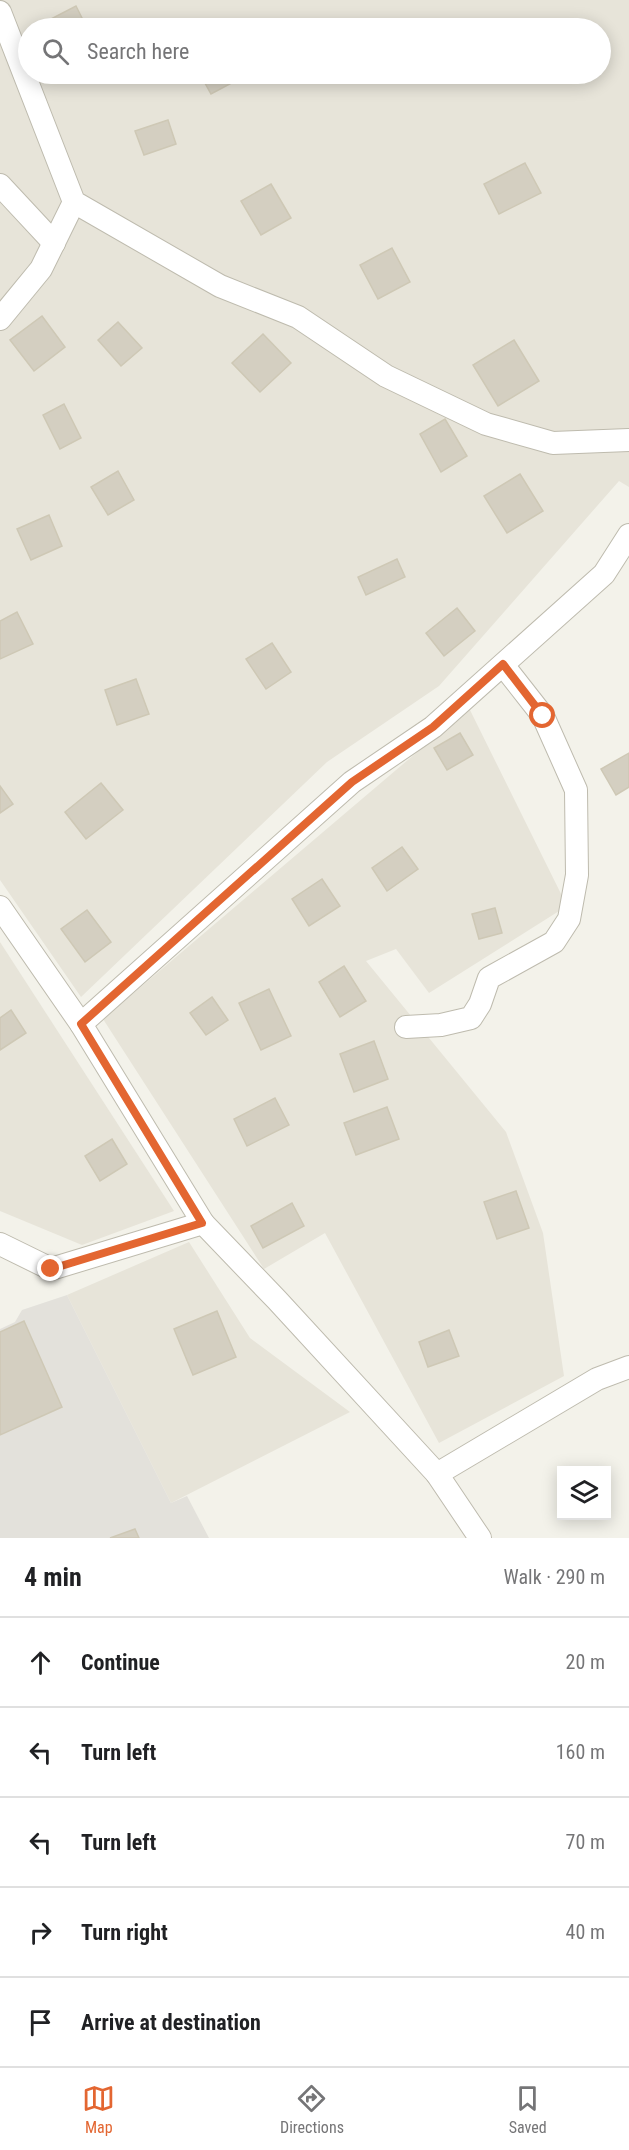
<!DOCTYPE html>
<html lang="en">
<head>
<meta charset="utf-8">
<style>
  :root { --surface:#fff; --page:#f6f6f6; --text:#202124; --muted:#757577; --line:#e0e0e0; --accent:#e36631 }
  body { margin:0; font-family:"Roboto Condensed",sans-serif; background:var(--page); color:var(--text) }
  .controls { position:absolute; right:18px; bottom:18px; display:grid; overflow:hidden; border-radius:0px; box-shadow:0 3px 15px #0003 }
  .controls button { width:54px; height:54px; display:grid; place-items:center; padding:0; border:0; border-bottom:2px solid var(--line); background:var(--surface); color:var(--text); font:30px sans-serif }
  .stop { position:absolute; width:18px; height:18px; margin:-14px; border:4px solid #e36631; border-radius:50%; background:#fff }
  .stop.end { background:#e36631; border-color:#fff; box-shadow:0 2px 6px #0008 }
  .list { margin:0; padding:0; list-style:none }
  h2 { display:flex; justify-content:space-between; align-items:center; height:78px; margin:0; padding:0 24px; font-size:26px }
  h2 small { font-size:20px; font-weight:400; color:var(--muted) }
  .list li { display:grid; grid-template-columns:39px 1fr auto; gap:18px; align-items:center; box-sizing:border-box; height:90px; padding:0 24px; border-top:2px solid var(--line) }
  .list b { display:block; font-size:22px; white-space:nowrap }
  .list em { font-size:20px; font-style:normal; color:var(--muted) }
  .icon { flex:none; width:33px; height:33px; fill:none; stroke:currentColor; stroke-width:2; stroke-linecap:round; stroke-linejoin:round }
  .map { position:relative; flex:none; width:629px; height:1538px; overflow:hidden }
  .search { position:absolute; background:var(--surface); box-shadow:0 3px 15px #0003; left:18px; right:18px; top:18px; height:66px; display:flex; align-items:center; gap:15px; box-sizing:border-box; padding:0 21px; border-radius:33px; color:var(--muted); font-size:22px }
  .sheet { height:528px; background:var(--surface) }
  nav { display:flex; justify-content:space-around; align-items:center; box-sizing:border-box; height:84px; border-top:2px solid var(--line); background:var(--surface); font-size:16px; color:var(--muted) }
  nav a { display:grid; justify-items:center; gap:3px }
  nav .on { color:var(--accent) }
  .map>svg:first-child { display:block }
  .residential { fill:#e7e4d9; fill-rule:evenodd }
  .industrial { fill:#e3e1db }
  .building { fill:#d4cfc1; stroke:#cec8b5; stroke-width:1.5 }
  .lines { fill:none; stroke-linecap:round; stroke-linejoin:round }
  .street-casing { stroke:#bebbae; stroke-width:24 }
  .street { stroke:#fff; stroke-width:22 }
  .route { stroke:#e36631; stroke-width:8 }
</style>
</head>
<body>
<div class="map">
<svg width="629" height="1538" viewBox="0 0 629 1538">
  <rect width="100%" height="100%" fill="#f3f2ea"/>
  <!-- residential -->
  <g class="residential">
    <path d="M 0,0 L 629,0 L 629,487 L 619,481 L 439,686 L 327,762 L 81,997 L 0,880 ZM 28,28 L 600,28 L 600,74 L 28,74 Z"/>
    <path d="M 469,708 L 567,906 L 429,993 L 396,949 L 366,961 L 506,1132 L 543,1233 L 564,1376 L 439,1443 L 325,1233 L 264,1269 L 103,1019 Z"/>
    <path d="M 0,942 L 174,1211 L 82,1245 L 0,1211 Z"/>
    <path d="M 189,1242 L 250,1338 L 350,1412 L 171,1503 L 67,1295 Z"/>
  </g>
  <!-- industrial -->
  <path class="industrial" d="M 67,1295 L 171,1503 L 187,1496 L 209,1538 L 0,1538 L 0,1329 L 15,1322 L 22,1310 Z"/>
  <!-- building -->
  <g class="building">
    <path d="M 76,6 L 87,28 L 48,28 L 45,22 Z"/>
    <path d="M 200,74 L 242,74 L 243,77 L 211,94 Z"/>
    <path d="M 168,120 L 176,144 L 144,155 L 135,131 Z"/>
    <path d="M 525,163 L 541,193 L 499,214 L 484,184 Z"/>
    <path d="M 271,184 L 291,218 L 261,235 L 241,201 Z"/>
    <path d="M 392,248 L 410,282 L 378,299 L 360,265 Z"/>
    <path d="M 42,316 L 65,347 L 34,371 L 10,340 Z"/>
    <path d="M 118,322 L 142,348 L 121,366 L 98,340 Z"/>
    <path d="M 263,334 L 291,363 L 260,392 L 232,363 Z"/>
    <path d="M 514,340 L 539,381 L 498,406 L 473,365 Z"/>
    <path d="M 64,404 L 81,438 L 60,449 L 43,415 Z"/>
    <path d="M 445,419 L 467,456 L 441,472 L 420,434 Z"/>
    <path d="M 118,471 L 134,500 L 108,515 L 91,487 Z"/>
    <path d="M 520,474 L 543,511 L 507,533 L 484,496 Z"/>
    <path d="M 49,515 L 62,546 L 31,560 L 17,529 Z"/>
    <path d="M 397,559 L 405,577 L 366,595 L 358,577 Z"/>
    <path d="M 457,608 L 475,631 L 444,656 L 426,633 Z"/>
    <path d="M 17,612 L 33,644 L 0,659 L 0,621 Z"/>
    <path d="M 272,643 L 291,672 L 266,689 L 246,659 Z"/>
    <path d="M 136,679 L 149,714 L 117,725 L 105,690 Z"/>
    <path d="M 460,733 L 473,755 L 447,770 L 434,748 Z"/>
    <path d="M 629,753 L 629,787 L 616,795 L 601,769 Z"/>
    <path d="M 101,783 L 123,810 L 86,839 L 65,812 Z"/>
    <path d="M 0,786 L 13,804 L 0,813 Z"/>
    <path d="M 402,847 L 418,869 L 387,891 L 372,868 Z"/>
    <path d="M 322,879 L 340,906 L 309,926 L 292,899 Z"/>
    <path d="M 495,908 L 502,933 L 479,939 L 472,914 Z"/>
    <path d="M 87,910 L 111,942 L 85,962 L 61,929 Z"/>
    <path d="M 344,966 L 366,1001 L 340,1017 L 319,982 Z"/>
    <path d="M 269,989 L 291,1036 L 261,1050 L 239,1003 Z"/>
    <path d="M 212,997 L 228,1020 L 206,1035 L 190,1013 Z"/>
    <path d="M 11,1010 L 26,1033 L 0,1050 L 0,1018 Z"/>
    <path d="M 374,1041 L 388,1079 L 354,1092 L 340,1054 Z"/>
    <path d="M 275,1098 L 289,1125 L 247,1146 L 234,1119 Z"/>
    <path d="M 387,1107 L 399,1139 L 356,1155 L 344,1123 Z"/>
    <path d="M 112,1139 L 127,1164 L 100,1181 L 85,1156 Z"/>
    <path d="M 516,1191 L 529,1228 L 497,1239 L 484,1202 Z"/>
    <path d="M 292,1203 L 304,1226 L 263,1248 L 251,1226 Z"/>
    <path d="M 217,1311 L 236,1357 L 193,1375 L 174,1329 Z"/>
    <path d="M 24,1321 L 62,1407 L 0,1435 L 0,1332 Z"/>
    <path d="M 449,1330 L 459,1356 L 428,1367 L 419,1342 Z"/>
    <path d="M 135,1529 L 139,1538 L 110,1538 Z"/>
  </g>
  <g class="lines">
    <!-- street casing -->
    <g class="street-casing">
      <g id="street">
        <path d="M 0,12 L 74,202 L 220,286 L 298,317 L 386,376 L 486,424 L 553,443 L 629,440"/>
        <path d="M 0,185 L 54,243"/>
        <path d="M 0,319 L 41,269 L 74,202"/>
        <path d="M 0,907 L 81,1024"/>
        <path d="M 406,1027 L 441,1025 L 471,1018 L 480,1004 L 489,978 L 554,942 L 569,919 L 577,875 L 576,790 L 543,716 L 503,665"/>
        <path d="M 203,1223 L 81,1024 L 352,782 L 433,727 L 604,574 L 629,535"/>
        <path d="M 0,1244 L 51,1269 L 203,1223 L 277,1300 L 437,1474 L 480,1538"/>
        <path d="M 437,1474 L 597,1379 L 629,1367"/>
      </g>
    </g>
    <!-- street -->
    <use href="#street" class="street"/>
  </g>
  <g class="lines">
    <!-- route -->
    <path class="route" d="M 51,1269 L 202,1223 L 81,1024 L 352,782 L 433,727 L 503,664 L 543,716"/>
  </g>
</svg>
<div class="controls">
<button><svg class="icon" aria-label="layers" viewBox="0 0 24 24"><path d="M12 4l9 5-9 5-9-5zM3 14l9 5 9-5"/></svg></button>
</div>
<div class="stop" style="left:543px;top:716px"></div>
<div class="stop end" style="left:51px;top:1269px"></div>
<div class="search"><svg class="icon" aria-label="search" viewBox="0 0 24 24"><circle cx="10" cy="10" r="6"/><path d="M15 15l6 6"/></svg>Search here</div>
</div>
<section class="sheet">
<h2>4 min<small>Walk · 290 m</small></h2>
<ul class="list">
<li><svg class="icon" aria-label="ahead" viewBox="0 0 24 24"><path d="M12 20V5M6 11l6-6 6 6"/></svg><div><b>Continue</b></div><em>20 m</em></li>
<li><svg class="icon" aria-label="left" viewBox="0 0 24 24"><path d="M17 20v-9H6M10 6l-5 5 5 5"/></svg><div><b>Turn left</b></div><em>160 m</em></li>
<li><svg class="icon" aria-label="left" viewBox="0 0 24 24"><path d="M17 20v-9H6M10 6l-5 5 5 5"/></svg><div><b>Turn left</b></div><em>70 m</em></li>
<li><svg class="icon" aria-label="right" viewBox="0 0 24 24"><path d="M7 20v-9h11M14 6l5 5-5 5"/></svg><div><b>Turn right</b></div><em>40 m</em></li>
<li><svg class="icon" aria-label="arrive" viewBox="0 0 24 24"><path d="M6 21V4h12l-3 4 3 4H6"/></svg><div><b>Arrive at destination</b></div></li>
</ul>
</section>
<nav>
<a class="on"><svg class="icon" aria-label="map" viewBox="0 0 24 24"><path d="M3 6l6-2 6 2 6-2v14l-6 2-6-2-6 2zM9 4v14M15 6v14"/></svg>Map</a>
<a><svg class="icon" aria-label="directions" viewBox="0 0 24 24"><path d="M12 3l9 9-9 9-9-9zM9 14v-3h6M13 9l2 2-2 2"/></svg>Directions</a>
<a><svg class="icon" aria-label="saved" viewBox="0 0 24 24"><path d="M7 4h10v16l-5-4-5 4z"/></svg>Saved</a>
</nav>
</body>
</html>
